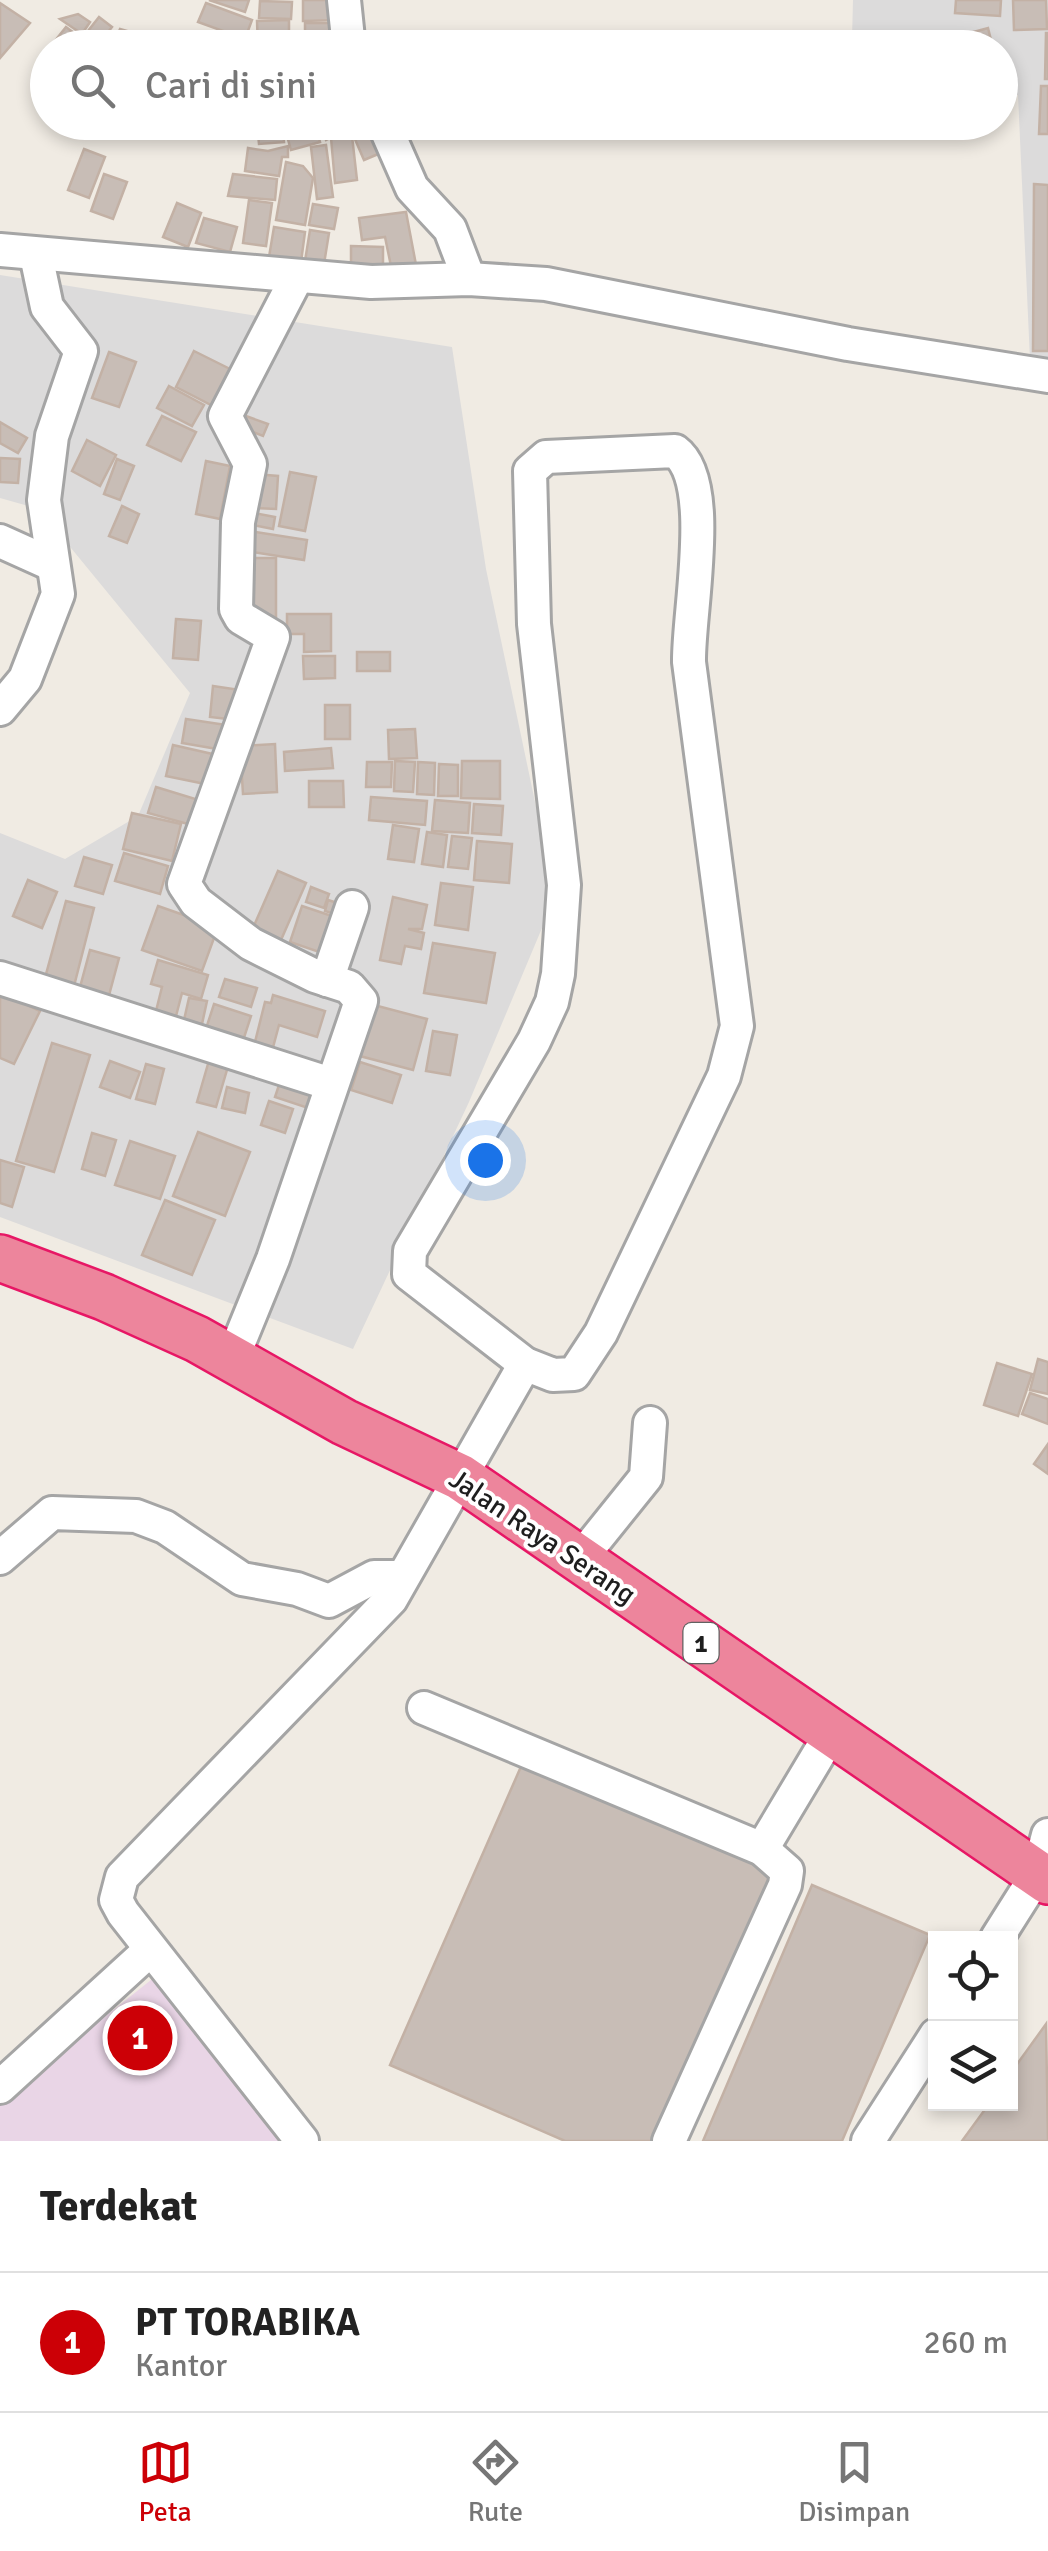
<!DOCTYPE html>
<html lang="id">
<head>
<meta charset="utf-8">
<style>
  :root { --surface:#fff; --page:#f2f2f2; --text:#222; --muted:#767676; --line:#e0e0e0; --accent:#cc0006 }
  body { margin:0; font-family:Signika,sans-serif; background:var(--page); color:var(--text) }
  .controls { position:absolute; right:30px; bottom:30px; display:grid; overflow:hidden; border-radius:0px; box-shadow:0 5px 15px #0003 }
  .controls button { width:90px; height:90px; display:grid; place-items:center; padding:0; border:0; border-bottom:2px solid var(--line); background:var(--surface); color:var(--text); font:50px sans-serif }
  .you { position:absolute; left:485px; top:1160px; width:35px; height:35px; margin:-25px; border:8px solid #fff; border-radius:50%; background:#1a73e8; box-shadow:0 0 0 15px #1a73e833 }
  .badge { display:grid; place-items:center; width:65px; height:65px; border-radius:50%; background:var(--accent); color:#fff; font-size:32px; font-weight:700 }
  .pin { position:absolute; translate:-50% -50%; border:5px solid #fff; box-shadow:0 2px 10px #0006 }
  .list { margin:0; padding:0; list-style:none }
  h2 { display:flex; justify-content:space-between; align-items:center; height:130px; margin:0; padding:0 40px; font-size:42px }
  h2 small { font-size:32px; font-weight:400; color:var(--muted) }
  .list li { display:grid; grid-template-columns:65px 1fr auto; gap:30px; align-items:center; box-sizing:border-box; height:140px; padding:0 40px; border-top:2px solid var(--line) }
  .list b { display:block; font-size:38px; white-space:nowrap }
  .list p { margin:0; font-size:32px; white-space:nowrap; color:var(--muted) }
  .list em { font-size:32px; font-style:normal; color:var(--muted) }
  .icon { flex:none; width:55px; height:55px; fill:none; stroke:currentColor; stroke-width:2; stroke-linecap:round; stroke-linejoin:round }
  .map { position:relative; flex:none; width:1048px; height:2141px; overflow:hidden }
  .search { position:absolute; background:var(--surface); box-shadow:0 5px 15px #0003; left:30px; right:30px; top:30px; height:110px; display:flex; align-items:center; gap:25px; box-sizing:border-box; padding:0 35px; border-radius:55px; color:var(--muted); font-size:38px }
  .sheet { height:270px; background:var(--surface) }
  nav { display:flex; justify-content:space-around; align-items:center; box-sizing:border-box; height:140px; border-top:2px solid var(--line); background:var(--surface); font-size:28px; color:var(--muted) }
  nav a { display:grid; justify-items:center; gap:5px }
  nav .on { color:var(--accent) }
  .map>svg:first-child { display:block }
  .residential { fill:#dcdbdb }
  .industrial { fill:#e9d5e6 }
  .building { fill:#c8bdb6; stroke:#c3b1a5; stroke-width:2.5 }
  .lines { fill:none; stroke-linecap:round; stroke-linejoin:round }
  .minor-casing { stroke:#a5a5a5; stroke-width:38 }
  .highway-casing { stroke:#e71765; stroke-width:50 }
  .minor { stroke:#fff; stroke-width:32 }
  .highway { stroke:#ed859c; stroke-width:45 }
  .labels { text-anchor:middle; stroke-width:8; stroke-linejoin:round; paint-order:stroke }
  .shield { fill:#fff; stroke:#626262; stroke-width:2.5 }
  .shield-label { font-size:25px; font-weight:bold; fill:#1e1e1e }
  .street-label { font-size:28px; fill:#1e1e1e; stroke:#fff }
</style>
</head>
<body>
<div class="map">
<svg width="1048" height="2141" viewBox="0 0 1048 2141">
  <rect width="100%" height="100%" fill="#f0ebe3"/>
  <!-- residential -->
  <g class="residential">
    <path d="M 853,0 L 1048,0 L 1048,364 L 1030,360 L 1018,95 L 1001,89 L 1000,48 L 878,47 L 852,39 Z"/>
    <path d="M 0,275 L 452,347 L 486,569 L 555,897 L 469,1102 L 353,1349 L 0,1217 L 0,833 L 65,859 L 138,816 L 190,693 L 39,509 L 0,498 Z"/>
  </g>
  <!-- industrial -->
  <path class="industrial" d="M 156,1976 L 282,2141 L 0,2141 L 0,2100 Z"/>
  <!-- building -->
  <g class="building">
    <path d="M 209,0 L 249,0 L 245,12 Z"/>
    <path d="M 303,0 L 337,0 L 338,20 L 303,21 Z"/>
    <path d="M 956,0 L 1001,0 L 1000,16 L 955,13 Z"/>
    <path d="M 1013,0 L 1046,0 L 1047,29 L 1014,30 Z"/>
    <path d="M 260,1 L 292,2 L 291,19 L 259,18 Z"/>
    <path d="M 0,3 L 30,23 L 0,58 Z"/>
    <path d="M 206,3 L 252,20 L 245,39 L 198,22 Z"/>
    <path d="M 78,14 L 90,22 L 82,34 L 60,19 Z"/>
    <path d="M 99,17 L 112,27 L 97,46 L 84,36 Z"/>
    <path d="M 289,20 L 289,48 L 258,48 L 257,21 Z"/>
    <rect x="305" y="23" width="35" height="23"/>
    <path d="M 66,27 L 94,48 L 61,48 L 54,42 Z"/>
    <path d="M 988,28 L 993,48 L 946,48 L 944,40 Z"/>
    <path d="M 120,29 L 182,47 L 112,48 Z"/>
    <path d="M 212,32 L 243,42 L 242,48 L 207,48 Z"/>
    <path d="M 1046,33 L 1048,33 L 1048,79 L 1045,79 Z"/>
    <path d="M 1041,86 L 1048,86 L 1048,134 L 1039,134 Z"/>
    <path d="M 282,122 L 284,142 L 259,144 L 257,124 Z"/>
    <path d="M 283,122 L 315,122 L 320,142 L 291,150 Z"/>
    <path d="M 361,122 L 326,140 L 318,123 L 319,122 Z"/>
    <path d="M 370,122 L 383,152 L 364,160 L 351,130 Z"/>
    <path d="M 352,136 L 357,180 L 335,183 L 331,138 Z"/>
    <path d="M 326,145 L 333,197 L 317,199 L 311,147 Z"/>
    <path d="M 288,146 L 288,157 L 282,157 L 279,176 L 245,171 L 248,148 L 268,151 Z"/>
    <path d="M 84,149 L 105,157 L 89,198 L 68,190 Z"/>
    <path d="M 286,162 L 303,166 L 313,178 L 305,225 L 276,220 Z"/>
    <path d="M 104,174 L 127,182 L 113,219 L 91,211 Z"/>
    <path d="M 233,174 L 277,179 L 275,200 L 228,196 Z"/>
    <path d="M 1034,184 L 1048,185 L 1048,351 L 1033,351 Z"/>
    <path d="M 249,200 L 272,203 L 266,246 L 243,243 Z"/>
    <path d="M 177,203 L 201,213 L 188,247 L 163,237 Z"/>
    <path d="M 313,204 L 338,208 L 334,229 L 309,225 Z"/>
    <path d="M 406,212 L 417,270 L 392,271 L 385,237 L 362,240 L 359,218 Z"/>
    <path d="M 204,218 L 237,227 L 230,252 L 196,243 Z"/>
    <path d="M 274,227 L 305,232 L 301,262 L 269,257 Z"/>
    <path d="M 310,230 L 329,233 L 324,264 L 305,261 Z"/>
    <path d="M 351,246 L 383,247 L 383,272 L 351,272 Z"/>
    <path d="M 194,351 L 232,370 L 213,406 L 176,387 Z"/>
    <path d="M 109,352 L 136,362 L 119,407 L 92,398 Z"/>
    <path d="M 169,386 L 204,405 L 192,426 L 157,408 Z"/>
    <path d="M 243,415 L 268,424 L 263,436 L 238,426 Z"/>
    <path d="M 162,416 L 196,432 L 181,461 L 147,445 Z"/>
    <path d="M 0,422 L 27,438 L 18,453 L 0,443 Z"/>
    <path d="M 87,440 L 116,455 L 100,486 L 72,471 Z"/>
    <path d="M 0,458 L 20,459 L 18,483 L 0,482 Z"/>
    <path d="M 117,459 L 134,466 L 120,500 L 104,494 Z"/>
    <path d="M 206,461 L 230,466 L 220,519 L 196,514 Z"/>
    <path d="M 290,472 L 316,477 L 305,531 L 279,526 Z"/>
    <path d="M 254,474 L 278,476 L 276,509 L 252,508 Z"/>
    <path d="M 122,506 L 139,514 L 127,543 L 109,536 Z"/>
    <path d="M 249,512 L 275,517 L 273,529 L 247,524 Z"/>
    <path d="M 242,530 L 307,540 L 304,560 L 239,550 Z"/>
    <path d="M 244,558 L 276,558 L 276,617 L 243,617 Z"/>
    <path d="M 287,614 L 331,614 L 331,651 L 304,652 L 304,634 L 287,634 Z"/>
    <path d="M 176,619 L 201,621 L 198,660 L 173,658 Z"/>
    <rect x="357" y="652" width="33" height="19"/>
    <path d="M 303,656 L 335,656 L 335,678 L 304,679 Z"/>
    <path d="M 213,686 L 240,690 L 237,720 L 210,717 Z"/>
    <rect x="325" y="705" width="25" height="34"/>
    <path d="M 186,719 L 233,726 L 229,751 L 182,743 Z"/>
    <path d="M 415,729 L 417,758 L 389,759 L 388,730 Z"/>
    <path d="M 275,744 L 277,792 L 243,794 L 240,746 Z"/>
    <path d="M 173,745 L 217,755 L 210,785 L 166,776 Z"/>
    <path d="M 331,748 L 333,768 L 285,771 L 284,752 Z"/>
    <path d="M 395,761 L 415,762 L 413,792 L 394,791 Z"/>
    <path d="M 462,761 L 500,761 L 500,799 L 461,798 Z"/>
    <path d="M 367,762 L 392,762 L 391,787 L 366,787 Z"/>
    <path d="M 418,762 L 435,763 L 434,795 L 417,794 Z"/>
    <path d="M 439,764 L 458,765 L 458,796 L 438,796 Z"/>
    <path d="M 309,781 L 343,781 L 344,807 L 309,807 Z"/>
    <path d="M 156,787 L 202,801 L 195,826 L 148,813 Z"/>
    <path d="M 371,797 L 427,801 L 425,825 L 369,820 Z"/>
    <path d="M 435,800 L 470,803 L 468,833 L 432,831 Z"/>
    <path d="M 474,804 L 503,806 L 501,835 L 472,833 Z"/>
    <path d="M 132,813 L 181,824 L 172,861 L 123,849 Z"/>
    <path d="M 393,825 L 419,829 L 414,862 L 388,859 Z"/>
    <path d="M 427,832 L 447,835 L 443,867 L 422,864 Z"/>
    <path d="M 452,836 L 472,838 L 468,869 L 448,867 Z"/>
    <path d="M 477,841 L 512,844 L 509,883 L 474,880 Z"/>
    <path d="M 124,853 L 168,866 L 160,894 L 115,881 Z"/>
    <path d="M 84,857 L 112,865 L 103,894 L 75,886 Z"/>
    <path d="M 278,871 L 306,883 L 277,949 L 249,937 Z"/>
    <path d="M 28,880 L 57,892 L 42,928 L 13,916 Z"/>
    <path d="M 441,883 L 473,887 L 468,930 L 435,925 Z"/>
    <path d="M 311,887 L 329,894 L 324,908 L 306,902 Z"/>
    <path d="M 393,897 L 427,905 L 422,929 L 408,929 L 424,933 L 421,949 L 405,946 L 401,964 L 380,960 Z"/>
    <path d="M 328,900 L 347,906 L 343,917 L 325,911 Z"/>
    <path d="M 66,901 L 94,908 L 74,986 L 45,978 Z"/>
    <path d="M 158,906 L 218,927 L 202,971 L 142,950 Z"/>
    <path d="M 302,906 L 338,918 L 325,954 L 290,942 Z"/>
    <path d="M 433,943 L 495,953 L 486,1003 L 424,993 Z"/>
    <path d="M 90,950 L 119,958 L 108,999 L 79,991 Z"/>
    <path d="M 158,960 L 208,975 L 201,999 L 182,993 L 176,1016 L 156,1011 L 162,987 L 151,984 Z"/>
    <path d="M 225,979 L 257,988 L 251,1007 L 219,997 Z"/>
    <path d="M 0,992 L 40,1011 L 14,1064 L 0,1058 Z"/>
    <path d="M 273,995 L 325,1011 L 317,1037 L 279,1025 L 272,1051 L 254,1046 L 265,1002 L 271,1003 Z"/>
    <path d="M 189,998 L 207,1001 L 202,1024 L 184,1020 Z"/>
    <path d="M 214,1004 L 251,1016 L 240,1050 L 203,1038 Z"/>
    <path d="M 370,1004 L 427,1019 L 413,1070 L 356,1055 Z"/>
    <path d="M 433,1031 L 457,1035 L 450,1075 L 426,1071 Z"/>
    <path d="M 52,1043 L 90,1055 L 54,1172 L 16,1161 Z"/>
    <path d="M 210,1057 L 229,1063 L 216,1107 L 197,1102 Z"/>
    <path d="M 110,1061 L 140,1072 L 130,1098 L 100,1087 Z"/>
    <path d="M 360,1062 L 401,1075 L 392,1103 L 351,1090 Z"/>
    <path d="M 146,1064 L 164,1069 L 155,1104 L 136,1099 Z"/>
    <path d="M 283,1073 L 319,1085 L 311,1109 L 275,1097 Z"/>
    <path d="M 227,1087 L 249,1093 L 245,1113 L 222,1108 Z"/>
    <path d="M 269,1101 L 293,1109 L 285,1133 L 261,1125 Z"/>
    <path d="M 198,1132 L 250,1152 L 225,1216 L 173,1196 Z"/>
    <path d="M 92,1133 L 116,1140 L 105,1176 L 82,1169 Z"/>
    <path d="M 130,1141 L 175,1156 L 160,1199 L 115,1185 Z"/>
    <path d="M 0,1160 L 24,1167 L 12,1207 L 0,1203 Z"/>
    <path d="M 165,1200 L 215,1220 L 192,1275 L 142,1255 Z"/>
    <path d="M 1038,1359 L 1048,1362 L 1048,1394 L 1030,1390 Z"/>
    <path d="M 997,1363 L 1032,1374 L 1018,1416 L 984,1405 Z"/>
    <path d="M 1030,1393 L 1048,1399 L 1048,1424 L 1022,1414 Z"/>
    <path d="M 1048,1444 L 1048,1474 L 1034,1464 Z"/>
    <path d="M 523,1762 L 778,1873 L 660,2141 L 565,2141 L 390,2065 Z"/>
    <path d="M 812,1885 L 930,1935 L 842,2141 L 703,2141 Z"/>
    <path d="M 1046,2024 L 1048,2141 L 962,2141 L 989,2104 L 1010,2104 L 1010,2074 Z"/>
  </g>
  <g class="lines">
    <!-- minor casing -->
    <g class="minor-casing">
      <g id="minor">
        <path d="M 344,0 L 349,48"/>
        <path d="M 383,122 L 412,188 L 450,229 L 469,279"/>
        <path d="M 0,250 L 371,282 L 469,279 L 546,284 L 848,344 L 1048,376"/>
        <path d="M 675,451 C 716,481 688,612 689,662 L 737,1026 L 724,1076 L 601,1333 L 574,1374 L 553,1375 L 525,1364 L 409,1274 L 410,1251 L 534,1041 L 552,1002 L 558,974 L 564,885 L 534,624 L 530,471 L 546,457 Z"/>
        <path d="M 0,541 L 51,564"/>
        <path d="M 0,709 L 25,679 L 58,594 L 44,500 L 52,436 L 81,351 L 47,307 L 36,255"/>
        <path d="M 0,978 L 331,1084"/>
        <path d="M 327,980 L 352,907"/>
        <path d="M 233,1357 L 273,1259 L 361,1001 L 349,987 L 315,976 L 251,944 L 196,902 L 184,884 L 273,637 L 241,618 L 236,609 L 238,522 L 250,464 L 225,416 L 297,277"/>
        <path d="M 0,1558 L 52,1513 L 136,1516 L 165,1527 L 242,1579 L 297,1589 L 329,1601 L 374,1577 L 400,1577"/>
        <path d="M 580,1559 L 646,1477 L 650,1423"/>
        <path d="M 424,1708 L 762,1849 L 787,1871 L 785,1885 L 669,2141"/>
        <path d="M 762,1849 L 832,1732"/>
        <path d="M 997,1938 L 1038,1873 L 1048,1835"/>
        <path d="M 0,2087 L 150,1950"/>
        <path d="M 302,2141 L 123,1913 L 116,1900 L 122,1877 L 391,1599 L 525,1364"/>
        <path d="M 868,2141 L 936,2035"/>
      </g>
    </g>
    <!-- highway casing -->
    <g class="highway-casing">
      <path id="highway" d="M 0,1258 L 104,1297 L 197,1339 L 344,1422 L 460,1477 L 1048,1881"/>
    </g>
    <!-- minor -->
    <use href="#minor" class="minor"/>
    <!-- highway -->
    <use href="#highway" class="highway"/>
  </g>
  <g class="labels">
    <!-- shield labels -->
    <rect class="shield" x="683.5" y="1623" width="35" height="40" rx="8"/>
    <g class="shield-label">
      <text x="701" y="1652">1</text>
    </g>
    <!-- street labels -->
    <g class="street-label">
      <text transform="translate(543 1536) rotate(34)" y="10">Jalan Raya Serang</text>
    </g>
  </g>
</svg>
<div class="controls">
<button><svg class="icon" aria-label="locate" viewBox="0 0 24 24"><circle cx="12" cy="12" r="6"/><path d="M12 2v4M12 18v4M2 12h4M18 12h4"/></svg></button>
<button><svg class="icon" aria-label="layers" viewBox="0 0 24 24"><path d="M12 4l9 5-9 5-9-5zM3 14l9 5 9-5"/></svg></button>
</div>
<div class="you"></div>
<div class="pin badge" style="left:140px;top:2038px">1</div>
<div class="search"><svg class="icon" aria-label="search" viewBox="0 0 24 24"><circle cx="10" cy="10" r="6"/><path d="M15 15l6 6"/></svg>Cari di sini</div>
</div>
<section class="sheet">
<h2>Terdekat<small></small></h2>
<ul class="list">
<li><span class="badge">1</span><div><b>PT TORABIKA</b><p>Kantor</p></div><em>260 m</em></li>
</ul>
</section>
<nav>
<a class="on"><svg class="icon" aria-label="map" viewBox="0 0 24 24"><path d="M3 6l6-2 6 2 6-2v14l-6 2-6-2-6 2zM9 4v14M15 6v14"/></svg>Peta</a>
<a><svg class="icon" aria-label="directions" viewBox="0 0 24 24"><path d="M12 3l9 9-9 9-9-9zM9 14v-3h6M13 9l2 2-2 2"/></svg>Rute</a>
<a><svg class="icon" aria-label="saved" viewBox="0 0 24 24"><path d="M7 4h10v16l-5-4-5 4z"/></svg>Disimpan</a>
</nav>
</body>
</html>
